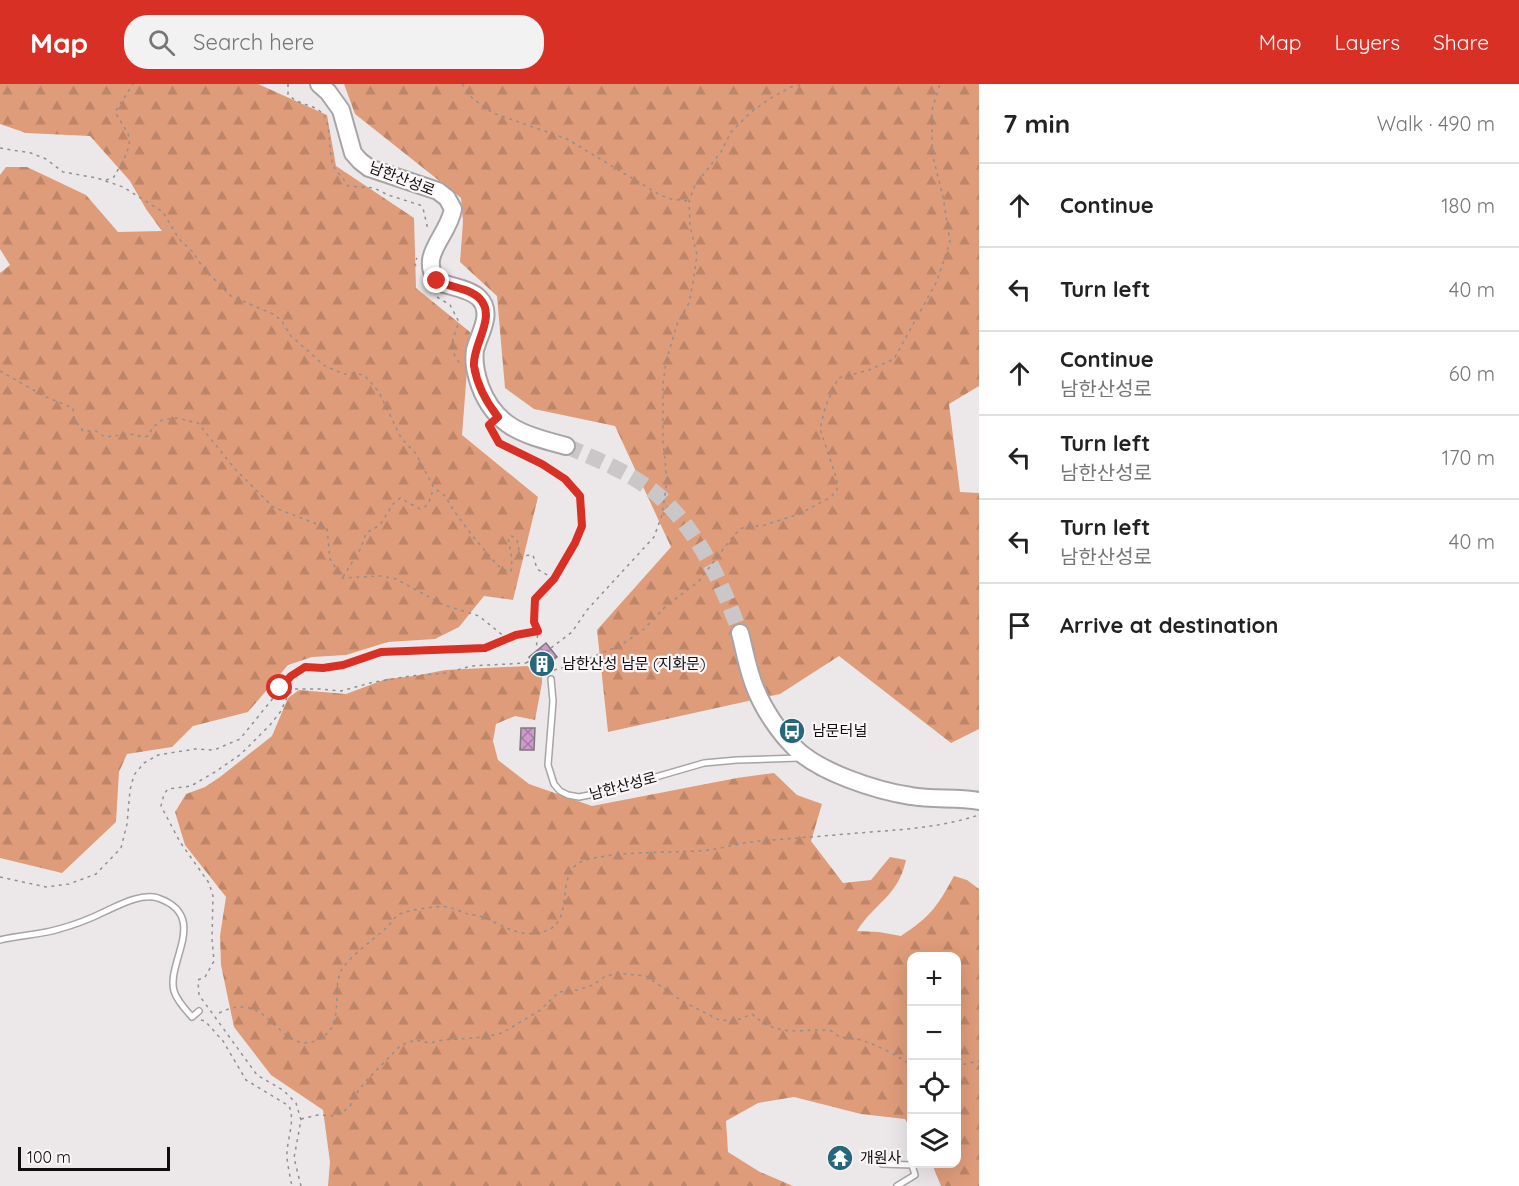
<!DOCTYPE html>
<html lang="en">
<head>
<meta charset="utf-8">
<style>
  :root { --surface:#fff; --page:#f2f2f2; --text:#222; --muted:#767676; --line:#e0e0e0; --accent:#d93025 }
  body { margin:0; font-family:Quicksand,"Noto Sans KR",sans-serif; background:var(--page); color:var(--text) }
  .controls { position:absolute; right:18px; bottom:18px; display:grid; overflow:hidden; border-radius:12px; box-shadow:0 6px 24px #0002 }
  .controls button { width:54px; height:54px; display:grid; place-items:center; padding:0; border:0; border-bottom:2px solid var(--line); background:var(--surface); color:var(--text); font:30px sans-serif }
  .scale { position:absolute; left:18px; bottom:15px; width:152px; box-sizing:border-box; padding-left:6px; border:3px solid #0f0d0e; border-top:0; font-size:16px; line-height:21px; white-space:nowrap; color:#0f0d0e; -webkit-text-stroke:4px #faf5f7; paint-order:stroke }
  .stop { position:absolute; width:18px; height:18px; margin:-14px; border:4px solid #d93025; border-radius:50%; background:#fff }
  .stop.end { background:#d93025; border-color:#fff; box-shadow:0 2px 6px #0008 }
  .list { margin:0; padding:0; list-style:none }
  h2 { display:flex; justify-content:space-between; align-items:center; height:78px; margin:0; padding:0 24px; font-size:26px }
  h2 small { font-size:20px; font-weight:400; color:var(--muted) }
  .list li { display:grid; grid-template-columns:39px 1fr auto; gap:18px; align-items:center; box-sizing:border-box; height:84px; padding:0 24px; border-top:2px solid var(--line) }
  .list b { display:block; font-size:22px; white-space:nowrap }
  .list p { margin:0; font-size:20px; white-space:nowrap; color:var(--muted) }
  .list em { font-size:20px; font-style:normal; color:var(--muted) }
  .icon { flex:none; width:33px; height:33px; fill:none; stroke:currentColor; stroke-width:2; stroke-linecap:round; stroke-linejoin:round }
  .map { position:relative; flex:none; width:979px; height:1102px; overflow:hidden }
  header { display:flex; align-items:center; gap:36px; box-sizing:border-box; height:84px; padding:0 30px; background:var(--accent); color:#fff }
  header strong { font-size:28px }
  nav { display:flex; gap:33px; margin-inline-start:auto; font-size:21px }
  .search { width:420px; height:54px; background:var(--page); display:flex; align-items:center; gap:15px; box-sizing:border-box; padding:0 21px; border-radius:24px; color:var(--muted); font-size:22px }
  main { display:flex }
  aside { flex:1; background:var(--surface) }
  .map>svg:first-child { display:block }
  .forest { fill:url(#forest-firs) }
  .building { fill:url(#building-cross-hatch); stroke:#7d7a7c; stroke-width:1.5 }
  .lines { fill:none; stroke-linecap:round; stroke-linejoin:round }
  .secondary-tunnel { stroke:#cbc7c8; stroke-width:16; stroke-dasharray:16 8; stroke-linecap:butt }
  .service-casing { stroke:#a8a4a6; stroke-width:8 }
  .secondary-casing { stroke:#a8a4a6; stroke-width:20 }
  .path { stroke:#938f90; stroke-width:1.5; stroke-dasharray:3 4.5; stroke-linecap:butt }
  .service { stroke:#fff; stroke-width:5 }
  .secondary { stroke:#fff; stroke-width:16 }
  .path-bridge { stroke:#938f90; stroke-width:1.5; stroke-dasharray:3 4.5; stroke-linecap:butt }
  .route { stroke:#d93025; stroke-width:8 }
  .labels { text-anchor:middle; stroke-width:4.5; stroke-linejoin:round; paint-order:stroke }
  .street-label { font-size:15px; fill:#0f0d0e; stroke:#faf5f7 }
  .poi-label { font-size:15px; fill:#0f0d0e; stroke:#faf5f7; text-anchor:start }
</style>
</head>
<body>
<header>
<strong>Map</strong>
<div class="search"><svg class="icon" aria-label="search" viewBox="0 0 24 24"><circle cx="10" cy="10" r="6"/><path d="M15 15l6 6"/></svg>Search here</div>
<nav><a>Map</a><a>Layers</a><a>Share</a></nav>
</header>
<main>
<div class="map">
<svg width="979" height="1102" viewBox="0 0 979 1102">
  <defs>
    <pattern id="forest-firs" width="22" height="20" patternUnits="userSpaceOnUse" patternTransform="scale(1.5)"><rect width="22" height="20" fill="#df9c7a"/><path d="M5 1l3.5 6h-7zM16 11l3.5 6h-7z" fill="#be8568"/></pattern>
    <pattern id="building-cross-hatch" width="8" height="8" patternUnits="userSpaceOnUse" patternTransform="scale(1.5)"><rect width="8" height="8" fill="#cf99cc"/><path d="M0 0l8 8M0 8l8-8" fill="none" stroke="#a67ba4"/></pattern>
  </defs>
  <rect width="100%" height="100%" fill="#ece8e9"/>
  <!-- forest -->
  <g class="forest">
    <path d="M 0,0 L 258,0 L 327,31 L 336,82 L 414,134 L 416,204 L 470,248 L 462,351 L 538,413 L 513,516 L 484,512 L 459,543 L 435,555 L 388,558 L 346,571 L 312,573 L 288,581 L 248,628 L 193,642 L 172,663 L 127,670 L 119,688 L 116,738 L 62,789 L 0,774 L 0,189 L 10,181 L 0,165 L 0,91 L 6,83 L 27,83 L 86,111 L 118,148 L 162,147 L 146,125 L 130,97 L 90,52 L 26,49 L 0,40 Z"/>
    <path d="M 344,0 L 979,0 L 979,302 L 949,320 L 960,408 L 979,409 L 979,645 L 951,659 L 839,572 L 780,610 L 608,648 L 597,546 L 671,463 L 615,342 L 534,325 L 505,304 L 497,212 L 460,178 L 463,138 L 461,114 L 355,30 Z"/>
    <path d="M 527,582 L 542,589 L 542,599 L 535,636 L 515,632 L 496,640 L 493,657 L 498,676 L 529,700 L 592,722 L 737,694 L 774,689 L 797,711 L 822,720 L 811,757 L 843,799 L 871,796 L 890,773 L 906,776 C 898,813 875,818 857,847 L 879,848 L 901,852 C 931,832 937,823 954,792 L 967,796 L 979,805 L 979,1102 L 941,1102 L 932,1080 L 956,1080 L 956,872 L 912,872 L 911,1045 L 905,1035 L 861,1030 L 794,1013 L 758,1019 L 726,1037 L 728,1068 L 760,1088 L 793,1102 L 328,1102 L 330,1078 L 323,1026 L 271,991 L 234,943 L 221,881 L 220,852 L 226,813 L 185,761 L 175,728 L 186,710 L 205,703 L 220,693 L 272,652 L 288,614 L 299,606 L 346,610 L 386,595 L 415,592 L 445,586 Z"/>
  </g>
  <!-- building -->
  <g class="building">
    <path d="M 546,559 L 557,573 L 540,587 L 529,573 Z"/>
    <path d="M 521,644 L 535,644 L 534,666 L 520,666 Z"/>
  </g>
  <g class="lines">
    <!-- secondary-tunnel -->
    <path class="secondary-tunnel" d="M 566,362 C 598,376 632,389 659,412 C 699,448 722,499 740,549"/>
    <!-- service casing -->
    <g class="service-casing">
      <g id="service">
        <path d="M 551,595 L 553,617 L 548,681 L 554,700 L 560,707 L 568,711 L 579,713 L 604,708 L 704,679 L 737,676 L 799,674"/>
        <path d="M 0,856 C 19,851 40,851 59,845 C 74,841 92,834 106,827 C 121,820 142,809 158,814 C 210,832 166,878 174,907 C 177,917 185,925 192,933 L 199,927"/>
        <path d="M 882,1080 L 912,1081 L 915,1091 L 897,1102"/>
      </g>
    </g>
    <!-- secondary casing -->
    <g class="secondary-casing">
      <g id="secondary">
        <path d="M 319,0 L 328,8 L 341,26 L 353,69 L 360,77 L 369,84 L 438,107 L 447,114 L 453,125 C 448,153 418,171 437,197 C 449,203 469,204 479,214 C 494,229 479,250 475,266 C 473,279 476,290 480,302 C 496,345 526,351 566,362"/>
        <path d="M 740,549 C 745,568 748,588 756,606 C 764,626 779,648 794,663 C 818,688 877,707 911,712 C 933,716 957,713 979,717"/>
      </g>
    </g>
    <!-- path -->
    <g class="path">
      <path d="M 288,0 L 288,10 C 299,22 310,19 321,28 C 333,38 327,68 334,83 C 337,89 344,94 348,102 L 374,104 L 388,111 L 420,121 L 423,124 L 428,146"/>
      <path d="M 462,0 L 473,15 L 493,29 L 567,55 L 660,111 L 671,115 L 689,117"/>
      <path d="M 0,64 L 31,69 L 46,75 L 63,88 L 97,94 L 123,103 L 163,128 L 179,155 L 192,167 L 204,185 L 231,212 L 273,230 L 281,236 L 291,252 L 325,282 L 344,290 L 356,289 L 365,292 L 379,308 L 401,354 L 416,370 L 434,404 L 445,412 L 454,427 L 471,450 L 497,481 L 508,488 L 511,487 L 512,475 L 508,454 L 512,452 L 517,456 L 520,472 L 533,471 L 537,485 L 554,495"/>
      <path d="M 106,96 L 114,93 C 120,81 135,61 127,48 C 123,41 119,35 115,28 L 133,0"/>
      <path d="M 416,182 L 414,179 L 417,174"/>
      <path d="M 437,213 L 450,221 L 459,238 C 452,258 447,263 461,281"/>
      <path d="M 0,287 L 44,312 L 73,324 L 74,335 L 83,347 L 96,347 L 105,353 L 130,350 L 144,353 L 148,352 L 153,343 L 162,336 L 176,334 L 198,339 L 235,385 L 273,423 L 327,444 L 330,475 L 342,494 L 381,492 L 396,495 L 444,521 L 479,532 L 506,554 L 538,547"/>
      <path d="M 490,344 L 499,359 L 542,380 L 565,395 L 580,412 L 582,442 L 575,459 L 554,495 L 535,515 L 534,538 L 538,547 L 536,566"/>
      <path d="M 343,493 L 361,464 L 366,449 L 380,441 L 393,420 L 400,414 L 420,425 L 428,421 L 433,406"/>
      <path d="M 551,564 L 572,548 L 587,526 L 654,453 L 662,431 L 667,397 L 663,357 L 663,300 L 666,278 L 677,240 L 689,219 L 693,198 L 697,171 L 690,142 L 689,117 L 695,101 L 721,68 L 731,48 L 750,29 L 769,15 L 791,3 L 805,0"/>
      <path d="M 543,580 L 546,587"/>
      <path d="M 554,586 L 573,581 L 621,561 L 644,545 L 665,523 L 699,497 L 734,451 L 742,444 L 765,441 L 799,430 L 831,413 L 837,406 L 837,396 L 820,345 L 825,324 L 838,294 L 869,286 L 894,275 L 937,197 L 950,158 L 943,113 L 932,69 L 932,26 L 940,0"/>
      <path d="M 0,793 L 46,803 L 69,800 L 96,790 L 121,764 L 127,740 L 130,706 L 134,691 L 144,679 L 158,671 L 195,665 L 214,666 L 240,655 L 291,592 L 305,583 L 323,584 L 343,581 L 381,568 L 485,563 L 505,555"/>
      <path d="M 219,929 C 270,903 277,970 315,957 C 346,946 332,911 340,889 C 344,877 375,854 385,845 C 391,840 395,831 402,829 C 411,826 438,821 447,823 C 454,824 461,828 468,830 C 474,831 480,832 486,834 C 503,842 518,852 538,849 C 583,842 547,784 589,775 C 625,767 661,769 698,767 C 720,766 740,758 761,757 C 798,754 834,751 871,748 C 910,745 941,743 979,731"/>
      <path d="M 201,936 L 205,937 L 223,957 L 246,996 L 289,1022 C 296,1038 286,1056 287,1074 C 288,1083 290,1093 292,1102"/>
      <path d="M 956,982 L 979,977"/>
      <path d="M 301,1035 L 318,1031 L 335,1032 L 343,1028 L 350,1022 L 355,1011 L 365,998 L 401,961 L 415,956 L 430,959 L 443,956 L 485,953 L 502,949 L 539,927 L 559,908 L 577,906 L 593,901 L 604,893 L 617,889 L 646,892 L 682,917 L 719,936 L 735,937 L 752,930 C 778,954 799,945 830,946 C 844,957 840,952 856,955 C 872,958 899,972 912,982"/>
      <path d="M 301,1102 L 294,1074 L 301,1036 L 296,1019 L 283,1006 L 257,991 L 199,911 L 198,896 L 205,893 L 214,877 L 212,855 L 213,812 L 209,799 L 180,758 L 161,722 L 164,710 L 168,705 L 191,702 L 215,688 L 241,670 L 270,641 L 281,627 L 288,611 L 295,605 L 320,605 L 341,607 L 374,598 L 411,592 L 447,589 L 471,582 L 526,579"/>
    </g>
    <!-- service -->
    <use href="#service" class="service"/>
    <!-- secondary -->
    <use href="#secondary" class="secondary"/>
    <!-- path-bridge -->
    <path class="path-bridge" d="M 526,579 L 551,564"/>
  </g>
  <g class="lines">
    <!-- route -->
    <path class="route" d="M 280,604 L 291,592 L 305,583 L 323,584 L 343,581 L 381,568 L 485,564 L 516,551 L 538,547 L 534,538 L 535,515 L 554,495 L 575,459 L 582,442 L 580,412 L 565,395 L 542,380 L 499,359 L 489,341 L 498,333 C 487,319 477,301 474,282 C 472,261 497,233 480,215 C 470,204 449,203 437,197"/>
  </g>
  <!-- icons -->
  <defs>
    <g id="building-disc" transform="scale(1.35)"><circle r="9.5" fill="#27677c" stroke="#faf5f7"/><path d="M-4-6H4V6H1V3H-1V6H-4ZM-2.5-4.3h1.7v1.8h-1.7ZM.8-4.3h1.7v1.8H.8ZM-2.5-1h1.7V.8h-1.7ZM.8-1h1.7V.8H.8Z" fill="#fff"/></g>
    <g id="bus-disc" transform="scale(1.35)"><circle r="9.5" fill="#27677c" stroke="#faf5f7"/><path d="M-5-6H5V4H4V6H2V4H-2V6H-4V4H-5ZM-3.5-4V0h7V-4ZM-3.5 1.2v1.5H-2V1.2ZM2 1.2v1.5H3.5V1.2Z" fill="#fff"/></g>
    <g id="temple-disc" transform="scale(1.35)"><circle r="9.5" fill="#27677c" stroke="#faf5f7"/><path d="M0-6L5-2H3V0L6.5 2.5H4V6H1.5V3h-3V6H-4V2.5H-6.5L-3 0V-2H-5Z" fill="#fff"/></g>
  </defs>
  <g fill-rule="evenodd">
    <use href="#building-disc" x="542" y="580"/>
    <use href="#bus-disc" x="792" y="647"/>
    <use href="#temple-disc" x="840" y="1074"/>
  </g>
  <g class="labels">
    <!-- street labels -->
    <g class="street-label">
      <text transform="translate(402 95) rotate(21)" y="5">남한산성로</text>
      <text transform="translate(623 702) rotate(-15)" y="5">남한산성로</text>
    </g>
    <!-- poi labels -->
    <g class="poi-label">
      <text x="562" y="585">남한산성 남문 (지화문)</text>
      <text x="812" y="652">남문터널</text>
      <text x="860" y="1079">개원사</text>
    </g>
  </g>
</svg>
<div class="controls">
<button>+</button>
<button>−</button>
<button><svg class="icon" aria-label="locate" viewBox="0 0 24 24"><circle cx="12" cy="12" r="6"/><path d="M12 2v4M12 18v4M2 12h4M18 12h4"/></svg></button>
<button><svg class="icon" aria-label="layers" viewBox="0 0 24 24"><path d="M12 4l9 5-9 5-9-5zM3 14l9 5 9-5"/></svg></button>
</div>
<div class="scale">100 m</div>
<div class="stop" style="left:280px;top:604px"></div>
<div class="stop end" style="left:437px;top:197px"></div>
</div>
<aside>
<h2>7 min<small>Walk · 490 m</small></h2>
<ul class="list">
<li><svg class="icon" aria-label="ahead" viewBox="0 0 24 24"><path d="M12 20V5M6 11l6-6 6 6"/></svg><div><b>Continue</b></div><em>180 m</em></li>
<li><svg class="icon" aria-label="left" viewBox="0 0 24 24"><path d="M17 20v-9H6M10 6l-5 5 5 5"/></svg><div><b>Turn left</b></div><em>40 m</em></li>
<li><svg class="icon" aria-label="ahead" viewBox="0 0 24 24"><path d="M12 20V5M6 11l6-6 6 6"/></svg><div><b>Continue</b><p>남한산성로</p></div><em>60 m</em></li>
<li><svg class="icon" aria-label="left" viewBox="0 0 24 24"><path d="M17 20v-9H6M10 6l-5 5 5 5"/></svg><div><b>Turn left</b><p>남한산성로</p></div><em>170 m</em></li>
<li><svg class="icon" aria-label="left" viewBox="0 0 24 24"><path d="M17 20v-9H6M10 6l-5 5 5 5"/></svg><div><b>Turn left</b><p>남한산성로</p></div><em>40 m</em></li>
<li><svg class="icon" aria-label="arrive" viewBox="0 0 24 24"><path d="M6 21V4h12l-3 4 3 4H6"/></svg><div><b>Arrive at destination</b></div></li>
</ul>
</aside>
</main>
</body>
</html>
